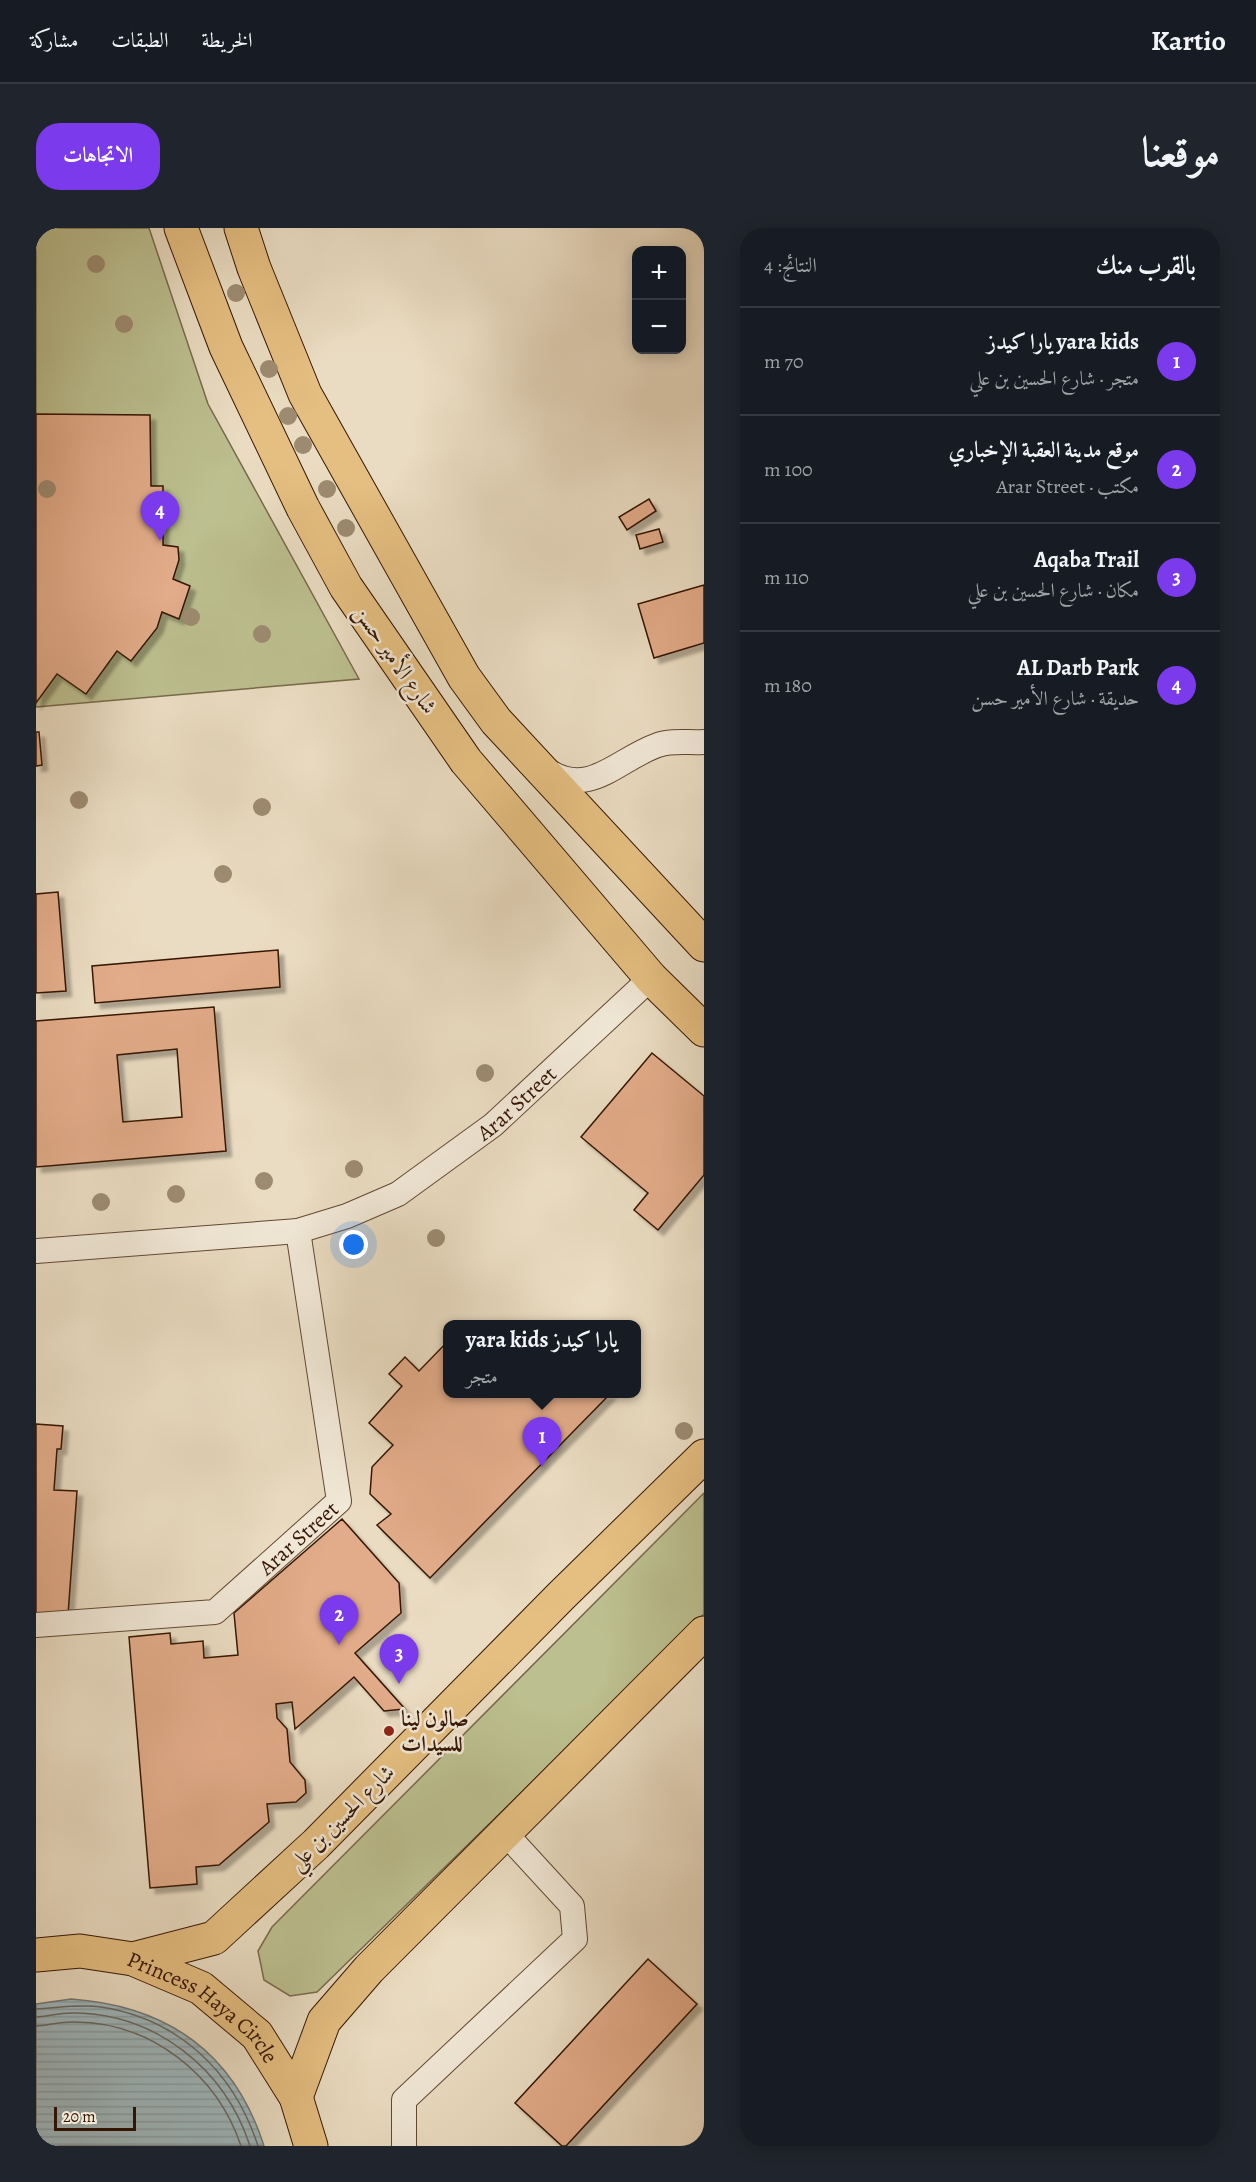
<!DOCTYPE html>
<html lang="ar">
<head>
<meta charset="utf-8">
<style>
  :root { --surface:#171b24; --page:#20242c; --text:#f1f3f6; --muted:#9ea1a6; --line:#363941; --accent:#7c3aed }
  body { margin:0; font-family:Alegreya,Amiri,serif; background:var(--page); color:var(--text); direction:rtl }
  .controls { position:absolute; right:18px; top:18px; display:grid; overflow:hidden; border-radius:12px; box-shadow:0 3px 15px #0003 }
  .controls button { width:54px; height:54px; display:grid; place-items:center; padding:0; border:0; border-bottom:2px solid var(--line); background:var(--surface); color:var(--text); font:30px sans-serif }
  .scale { position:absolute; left:18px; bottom:15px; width:82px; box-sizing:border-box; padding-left:6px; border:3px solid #351604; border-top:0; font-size:16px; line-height:21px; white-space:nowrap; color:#351604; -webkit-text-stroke:4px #f1e8d7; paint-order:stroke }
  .you { position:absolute; left:318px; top:1017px; width:21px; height:21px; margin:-15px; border:4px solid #fff; border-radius:50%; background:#1a73e8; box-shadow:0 0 0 9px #1a73e833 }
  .badge { display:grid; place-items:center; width:39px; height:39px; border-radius:50%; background:var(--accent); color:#fff; font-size:20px; font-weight:700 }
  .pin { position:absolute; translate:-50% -50px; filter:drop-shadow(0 2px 3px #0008) }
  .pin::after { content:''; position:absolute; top:32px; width:21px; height:18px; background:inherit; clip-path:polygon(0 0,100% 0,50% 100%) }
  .popup { position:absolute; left:407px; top:1092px; width:198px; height:78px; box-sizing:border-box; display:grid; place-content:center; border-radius:12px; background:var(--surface); filter:drop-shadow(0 2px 4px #0005); font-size:20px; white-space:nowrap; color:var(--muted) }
  .popup b { font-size:22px; color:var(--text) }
  .popup::after { content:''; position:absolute; left:50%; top:100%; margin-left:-12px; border:12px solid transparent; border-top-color:var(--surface) }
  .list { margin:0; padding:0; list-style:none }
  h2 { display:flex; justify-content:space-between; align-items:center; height:78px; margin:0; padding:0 24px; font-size:26px }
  h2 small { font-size:20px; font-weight:400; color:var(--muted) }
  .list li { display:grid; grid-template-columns:39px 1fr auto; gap:18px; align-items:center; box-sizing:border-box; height:108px; padding:0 24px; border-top:2px solid var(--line) }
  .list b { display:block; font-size:22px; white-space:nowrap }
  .list p { margin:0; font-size:20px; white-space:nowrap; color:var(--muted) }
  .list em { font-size:20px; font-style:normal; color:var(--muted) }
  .map { position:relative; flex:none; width:668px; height:1918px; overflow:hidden; direction:ltr; border-radius:24px }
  header { display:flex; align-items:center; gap:36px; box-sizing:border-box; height:84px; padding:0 30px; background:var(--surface); border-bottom:2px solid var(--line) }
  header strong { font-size:28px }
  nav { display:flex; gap:33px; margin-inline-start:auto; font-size:21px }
  .intro { display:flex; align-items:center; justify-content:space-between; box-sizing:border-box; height:144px; padding:0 36px }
  h1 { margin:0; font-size:42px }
  .button { padding:15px 27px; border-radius:24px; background:var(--accent); color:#fff; font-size:21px; font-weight:700 }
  main { display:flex; gap:36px; padding:0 36px }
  aside { flex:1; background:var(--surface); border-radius:24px; box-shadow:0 3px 15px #0003 }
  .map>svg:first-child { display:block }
  .park { fill:#bcbf8f; stroke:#786a4a; stroke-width:1.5 }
  .water { fill:url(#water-rules); stroke:#747774; stroke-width:1.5 }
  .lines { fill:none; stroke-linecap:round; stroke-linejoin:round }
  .shore { stroke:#6a6762; stroke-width:1.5 }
  .building { fill:#e2ab89; stroke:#351604; stroke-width:1.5; fill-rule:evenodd; filter:url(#shadow) }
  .minor-casing { stroke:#624834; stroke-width:26 }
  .primary-casing { stroke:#351604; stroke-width:35 }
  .trunk-casing { stroke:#351604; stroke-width:35 }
  .minor { stroke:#f1e8d7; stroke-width:24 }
  .primary { stroke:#e5be81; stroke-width:33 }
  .trunk { stroke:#e5be81; stroke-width:33 }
  .tree { fill:#9d8b71 }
  .poi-dot { fill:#8f2418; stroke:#f1e8d7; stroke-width:2 }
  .labels { text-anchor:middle; stroke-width:5; stroke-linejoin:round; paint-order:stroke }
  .street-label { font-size:22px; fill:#351604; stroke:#f1e8d7 }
  .poi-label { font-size:22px; font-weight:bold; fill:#351604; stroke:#f1e8d7; text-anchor:start }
</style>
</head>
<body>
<header>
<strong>Kartio</strong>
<nav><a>الخريطة</a><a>الطبقات</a><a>مشاركة</a></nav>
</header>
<div class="intro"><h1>موقعنا</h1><a class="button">الاتجاهات</a></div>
<main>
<aside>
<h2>بالقرب منك<small>النتائج: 4</small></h2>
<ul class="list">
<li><span class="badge">1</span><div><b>yara kids يارا كيدز</b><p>متجر · شارع الحسين بن علي</p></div><em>70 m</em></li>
<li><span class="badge">2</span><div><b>موقع مدينة العقبة الإخباري</b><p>مكتب · Arar Street</p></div><em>100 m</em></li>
<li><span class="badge">3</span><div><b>Aqaba Trail</b><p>مكان · شارع الحسين بن علي</p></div><em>110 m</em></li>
<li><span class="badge">4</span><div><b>AL Darb Park</b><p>حديقة · شارع الأمير حسن</p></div><em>180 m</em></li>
</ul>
</aside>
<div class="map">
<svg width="668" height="1918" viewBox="0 0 668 1918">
  <defs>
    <pattern id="water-rules" width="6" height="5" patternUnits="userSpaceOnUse" patternTransform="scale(1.5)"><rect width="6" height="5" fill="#9eb8bf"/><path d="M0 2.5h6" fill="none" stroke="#899da2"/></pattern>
    <filter id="shadow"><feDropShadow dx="5.5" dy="5.5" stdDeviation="1.5" flood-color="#0004"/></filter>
  </defs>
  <rect width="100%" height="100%" fill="#eadcc2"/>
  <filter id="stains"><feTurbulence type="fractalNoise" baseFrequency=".00333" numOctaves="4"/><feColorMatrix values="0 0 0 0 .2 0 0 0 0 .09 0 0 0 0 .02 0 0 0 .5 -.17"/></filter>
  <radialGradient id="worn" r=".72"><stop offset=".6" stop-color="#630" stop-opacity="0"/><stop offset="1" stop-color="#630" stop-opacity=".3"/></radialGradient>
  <!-- park -->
  <g class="park">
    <path d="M 0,0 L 113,0 L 172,176 L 323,451 L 0,479 Z"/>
    <path d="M 668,1265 L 668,1386 L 281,1764 L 254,1768 L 228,1752 L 222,1723 L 236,1699 Z"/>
  </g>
  <!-- water -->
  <path class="water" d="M 35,1771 C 132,1778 198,1824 228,1918 L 0,1918 L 0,1776 Z"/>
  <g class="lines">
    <!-- shore -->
    <g class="shore">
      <path d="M 0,1781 C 22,1780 42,1776 65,1779 C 143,1791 198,1844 222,1918"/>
      <path d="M 0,1789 C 12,1788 24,1785 36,1785 C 120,1785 189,1841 214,1918"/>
      <path d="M 0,1798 C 12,1797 24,1794 36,1794 C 114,1793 181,1846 205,1918"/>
    </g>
  </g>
  <!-- building -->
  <g class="building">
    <path d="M 0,186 L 114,187 L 115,258 L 127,258 L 127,317 L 142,319 L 143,332 L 137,351 L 154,358 L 143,391 L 126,384 L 121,400 L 95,433 L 81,423 L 50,466 L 21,446 L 0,475 Z"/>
    <path d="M 613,271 L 620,283 L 591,302 L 583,289 Z"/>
    <path d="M 623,301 L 627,314 L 604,321 L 600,307 Z"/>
    <path d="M 668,357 L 668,415 L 618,430 L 602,376 Z"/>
    <path d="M 0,504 L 3,504 L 6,537 L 0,538 Z"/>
    <path d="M 22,664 L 30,763 L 0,765 L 0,666 Z"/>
    <path d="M 242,722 L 244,759 L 59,775 L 56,738 Z"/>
    <path d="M 178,779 L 190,923 L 0,939 L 0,793 ZM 141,821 L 146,889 L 87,894 L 81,827 Z"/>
    <path d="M 616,825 L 668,868 L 668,947 L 622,1002 L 598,982 L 612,965 L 545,909 Z"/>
    <path d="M 412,1113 L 412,1166 L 574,1166 L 394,1350 L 341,1297 L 355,1286 L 334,1266 L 336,1239 L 357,1217 L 333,1195 L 366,1158 L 353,1146 L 369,1129 L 383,1143 Z"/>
    <path d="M 0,1196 L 27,1198 L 25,1221 L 21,1221 L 18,1262 L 41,1263 L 32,1387 L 0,1387 Z"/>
    <path d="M 306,1291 L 363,1355 L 365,1385 L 319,1425 L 369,1481 L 348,1483 L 318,1449 L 259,1501 L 256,1474 L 240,1476 L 241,1490 L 251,1501 L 254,1534 L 269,1552 L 270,1565 L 260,1574 L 231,1576 L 233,1594 L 183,1637 L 160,1639 L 161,1656 L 114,1660 L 93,1409 L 134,1405 L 135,1416 L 167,1413 L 168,1430 L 202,1427 L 198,1385 Z"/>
    <path d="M 612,1731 L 661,1776 L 530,1918 L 526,1918 L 479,1875 Z"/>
  </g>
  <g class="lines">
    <!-- minor casing -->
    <g class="minor-casing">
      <g id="minor">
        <path d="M 509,541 C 553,572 581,531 622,517 C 635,512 654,515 668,514"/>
        <path id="s1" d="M 0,1023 L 262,1003 L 311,988 L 362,966 L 457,897 L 615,750"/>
        <path id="s2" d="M 0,1397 L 179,1384 L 303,1273 L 262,1003"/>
        <path d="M 368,1918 L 368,1872 L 539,1711 L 536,1678 L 470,1606"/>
      </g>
    </g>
    <!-- primary casing -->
    <g class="primary-casing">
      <g id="primary">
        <path d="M 145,0 L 190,119 L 267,280 L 310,359 L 430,533 L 615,750 L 668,802"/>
        <path d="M 205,0 L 218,40 L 269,166 L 428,449 L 460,493 L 668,717"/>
      </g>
    </g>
    <!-- trunk casing -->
    <g class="trunk-casing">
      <g id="trunk">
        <path id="s3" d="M 0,1727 L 44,1723 L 97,1731 L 165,1760 L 221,1807 L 260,1869 L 275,1918"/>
        <path d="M 97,1731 L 178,1710 L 280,1616 L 525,1368 L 668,1228"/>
        <path d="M 260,1869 L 288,1793 L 333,1741 L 668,1405"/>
      </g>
    </g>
    <!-- minor -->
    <use href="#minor" class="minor"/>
    <!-- primary -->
    <use href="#primary" class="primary"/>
    <!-- trunk -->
    <use href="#trunk" class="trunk"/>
  </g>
  <!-- trees -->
  <g class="tree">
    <circle cx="60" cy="36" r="9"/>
    <circle cx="200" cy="65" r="9"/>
    <circle cx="88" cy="96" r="9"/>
    <circle cx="233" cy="141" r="9"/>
    <circle cx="252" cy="188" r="9"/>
    <circle cx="267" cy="217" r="9"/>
    <circle cx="11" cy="261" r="9"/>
    <circle cx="291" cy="261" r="9"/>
    <circle cx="310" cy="300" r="9"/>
    <circle cx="155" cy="389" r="9"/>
    <circle cx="226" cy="406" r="9"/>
    <circle cx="43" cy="572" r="9"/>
    <circle cx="226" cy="579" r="9"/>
    <circle cx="187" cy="646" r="9"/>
    <circle cx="449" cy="845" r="9"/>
    <circle cx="318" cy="941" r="9"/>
    <circle cx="228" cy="953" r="9"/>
    <circle cx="140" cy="966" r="9"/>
    <circle cx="65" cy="974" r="9"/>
    <circle cx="400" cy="1010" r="9"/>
    <circle cx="648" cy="1203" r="9"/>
  </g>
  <!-- markers -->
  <circle class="poi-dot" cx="353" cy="1503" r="6"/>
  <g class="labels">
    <!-- street labels -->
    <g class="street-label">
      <text transform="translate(360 431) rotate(55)" y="8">شارع الأمير حسن</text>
      <text dy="8" stroke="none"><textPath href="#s1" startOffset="519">Arar Street</textPath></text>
      <text dy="8" stroke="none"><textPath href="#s2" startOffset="291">Arar Street</textPath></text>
      <text transform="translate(305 1589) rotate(-45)" y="8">شارع الحسين بن علي</text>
      <text dy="8" stroke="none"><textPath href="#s3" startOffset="184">Princess Haya Circle</textPath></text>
    </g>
    <!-- poi labels -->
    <g class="poi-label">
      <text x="365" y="1498">صالون لينا<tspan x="365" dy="25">للسيدات</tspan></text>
    </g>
  </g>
  <rect width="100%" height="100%" filter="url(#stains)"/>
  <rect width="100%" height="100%" fill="url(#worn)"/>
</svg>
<div class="controls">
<button>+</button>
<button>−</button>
</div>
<div class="scale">20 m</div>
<div class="you"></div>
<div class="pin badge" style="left:506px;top:1239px">1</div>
<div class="popup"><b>yara kids يارا كيدز</b>متجر</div>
<div class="pin badge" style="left:303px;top:1417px">2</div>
<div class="pin badge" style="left:363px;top:1456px">3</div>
<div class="pin badge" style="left:124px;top:313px">4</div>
</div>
</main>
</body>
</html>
